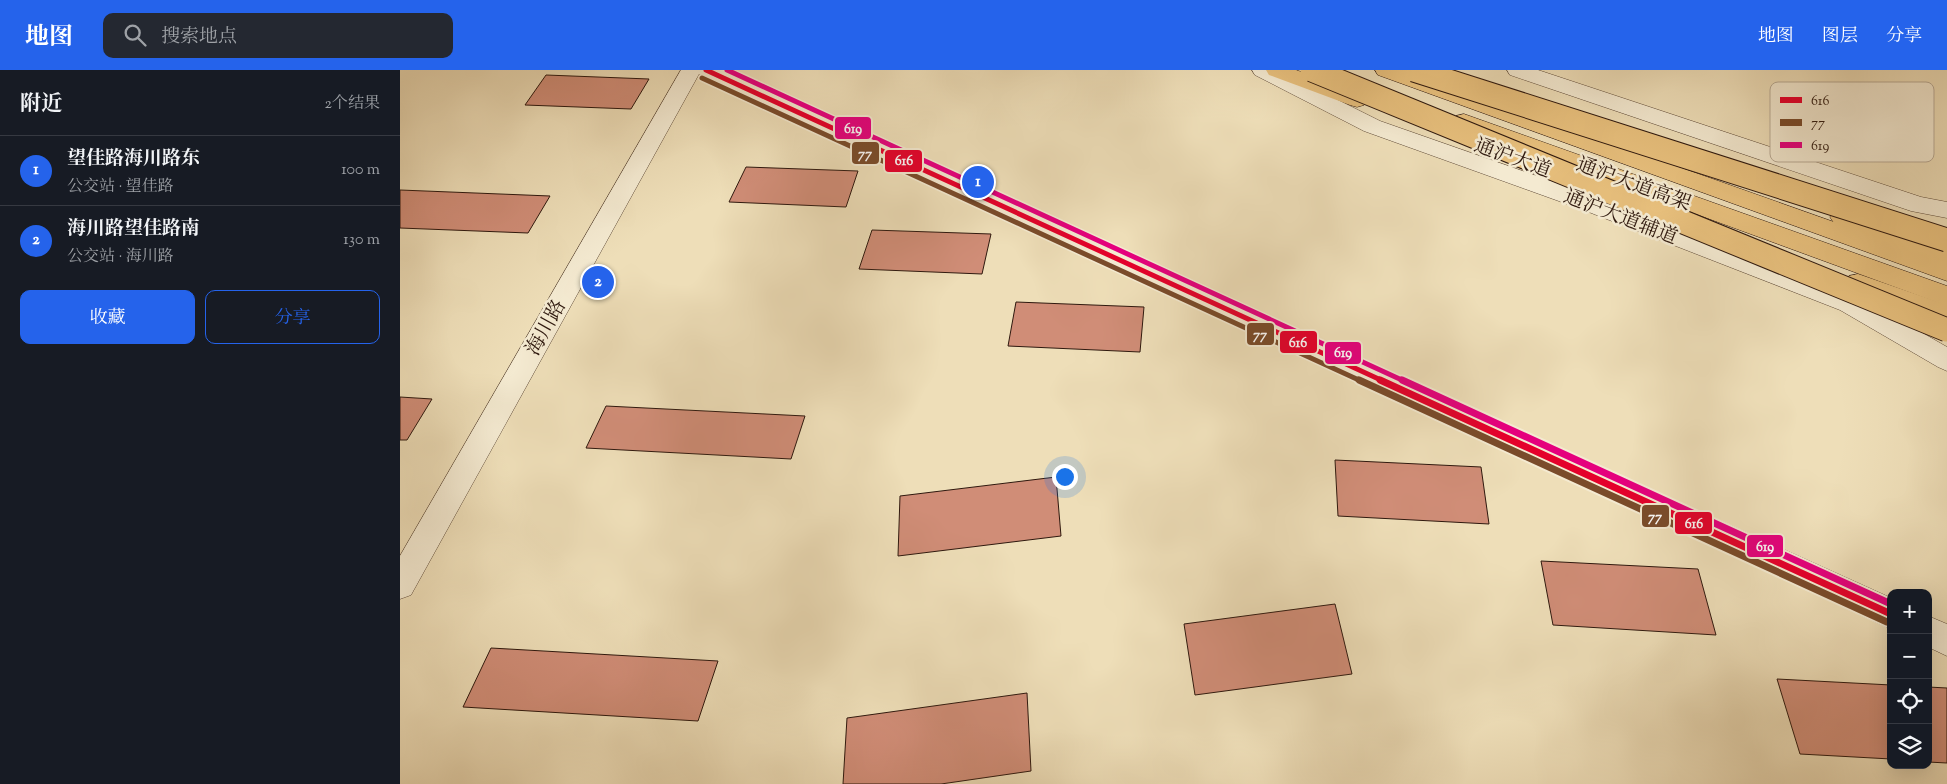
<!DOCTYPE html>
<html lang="zh">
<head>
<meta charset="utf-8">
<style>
  :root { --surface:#171b24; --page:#242831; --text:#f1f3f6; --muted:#9ea1a6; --line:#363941; --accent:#2563eb }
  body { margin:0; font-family:"Sorts Mill Goudy","Noto Serif SC",serif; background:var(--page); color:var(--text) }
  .controls { position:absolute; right:15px; bottom:15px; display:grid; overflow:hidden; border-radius:10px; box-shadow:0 5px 20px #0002 }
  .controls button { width:45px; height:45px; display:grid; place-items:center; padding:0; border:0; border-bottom:1px solid var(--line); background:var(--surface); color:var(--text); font:25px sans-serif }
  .you { position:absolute; left:664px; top:406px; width:18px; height:18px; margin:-12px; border:4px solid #fff; border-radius:50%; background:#1a73e8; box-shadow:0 0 0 8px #1a73e833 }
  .badge { display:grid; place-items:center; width:32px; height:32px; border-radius:50%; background:var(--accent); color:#fff; font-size:16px; font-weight:700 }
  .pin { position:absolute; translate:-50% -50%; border:2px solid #fff; box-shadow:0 1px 5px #0006 }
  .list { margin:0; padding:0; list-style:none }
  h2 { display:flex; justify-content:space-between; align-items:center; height:65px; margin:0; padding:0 20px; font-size:21px }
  h2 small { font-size:16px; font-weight:400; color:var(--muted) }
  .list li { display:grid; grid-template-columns:32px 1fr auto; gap:15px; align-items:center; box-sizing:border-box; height:70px; padding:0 20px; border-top:1px solid var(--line) }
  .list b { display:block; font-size:19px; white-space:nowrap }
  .list p { margin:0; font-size:16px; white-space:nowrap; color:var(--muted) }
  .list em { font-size:16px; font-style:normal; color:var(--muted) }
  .actions { display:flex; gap:10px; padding:15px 20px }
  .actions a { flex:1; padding:11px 0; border:1px solid var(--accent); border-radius:10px; text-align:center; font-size:18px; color:var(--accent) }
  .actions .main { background:var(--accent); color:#fff }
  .icon { flex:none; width:28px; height:28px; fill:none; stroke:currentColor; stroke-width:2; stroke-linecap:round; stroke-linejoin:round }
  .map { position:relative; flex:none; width:1547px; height:714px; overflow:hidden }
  header { display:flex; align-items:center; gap:30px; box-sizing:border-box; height:70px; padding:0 25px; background:var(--accent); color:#fff }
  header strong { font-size:24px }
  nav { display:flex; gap:28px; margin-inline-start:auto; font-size:18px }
  .search { width:350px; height:45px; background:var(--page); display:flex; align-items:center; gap:12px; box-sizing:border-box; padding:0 18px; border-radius:10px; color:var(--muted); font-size:19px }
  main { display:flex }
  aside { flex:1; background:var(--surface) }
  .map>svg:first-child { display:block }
  .building { fill:#d08d77; stroke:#2e180e }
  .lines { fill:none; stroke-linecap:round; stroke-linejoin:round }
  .tertiary-casing { stroke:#5e4a38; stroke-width:1 }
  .primary-casing { stroke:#2e180e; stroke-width:1 }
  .trunk-casing { stroke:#2e180e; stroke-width:1 }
  .tertiary { fill:#f4ead1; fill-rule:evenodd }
  .primary { fill:#e7bf7c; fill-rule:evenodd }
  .trunk { fill:#e7bf7c; fill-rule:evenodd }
  .trunk-bridge-casing { stroke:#2e180e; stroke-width:25; stroke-linecap:butt }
  .trunk-bridge { stroke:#e7bf7c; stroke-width:23 }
  .bus-1-far1-casing { stroke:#f4ead1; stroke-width:8 }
  .bus-1-casing { stroke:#f4ead1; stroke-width:11 }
  .bus-2-far1-casing { stroke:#f4ead1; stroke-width:8 }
  .bus-2-casing { stroke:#f4ead1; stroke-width:11 }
  .bus-3-far1-casing { stroke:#f4ead1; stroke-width:8 }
  .bus-3-casing { stroke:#f4ead1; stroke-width:11 }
  .bus-1-far1 { stroke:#e4002b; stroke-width:5 }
  .bus-1 { stroke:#e4002b; stroke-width:7 }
  .bus-2-far1 { stroke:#7a4b2a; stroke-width:5 }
  .bus-2 { stroke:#7a4b2a; stroke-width:7 }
  .bus-3-far1 { stroke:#e5007d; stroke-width:5 }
  .bus-3 { stroke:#e5007d; stroke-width:7 }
  .labels { text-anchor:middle; stroke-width:5; stroke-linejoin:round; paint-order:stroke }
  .street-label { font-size:20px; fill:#2e180e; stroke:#f4ead1 }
  .key { fill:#f4ead1; stroke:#b9ab96; stroke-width:1 }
  .key-label { font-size:14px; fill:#2e180e }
  .line-badge { stroke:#f4ead1; stroke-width:2 }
  .badge-label { font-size:14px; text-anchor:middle; font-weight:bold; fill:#fff }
</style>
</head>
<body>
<header>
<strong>地图</strong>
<div class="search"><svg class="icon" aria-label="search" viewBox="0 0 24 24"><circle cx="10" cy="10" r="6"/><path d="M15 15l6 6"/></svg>搜索地点</div>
<nav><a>地图</a><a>图层</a><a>分享</a></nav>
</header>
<main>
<aside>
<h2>附近<small>2个结果</small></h2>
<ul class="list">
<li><span class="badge">1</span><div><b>望佳路海川路东</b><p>公交站 · 望佳路</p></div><em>100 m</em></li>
<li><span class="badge">2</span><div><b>海川路望佳路南</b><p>公交站 · 海川路</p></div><em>130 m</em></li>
</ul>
<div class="actions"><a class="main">收藏</a><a>分享</a></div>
</aside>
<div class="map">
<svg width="1547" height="714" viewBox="0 0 1547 714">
  <rect width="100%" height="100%" fill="#eedeb8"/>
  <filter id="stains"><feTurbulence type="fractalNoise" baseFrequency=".004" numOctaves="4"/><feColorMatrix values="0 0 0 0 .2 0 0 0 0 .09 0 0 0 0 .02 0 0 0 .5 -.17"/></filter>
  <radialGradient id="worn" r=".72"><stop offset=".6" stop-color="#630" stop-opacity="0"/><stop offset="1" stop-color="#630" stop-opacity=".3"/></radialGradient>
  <!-- building -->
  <g class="building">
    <path d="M 146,5 L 249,9 L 231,39 L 125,35 Z"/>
    <path d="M 346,97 L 458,101 L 446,137 L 329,132 Z"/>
    <path d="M 0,120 L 150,126 L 128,163 L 0,158 Z"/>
    <path d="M 472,160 L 591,164 L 582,204 L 459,199 Z"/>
    <path d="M 616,232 L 744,237 L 740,282 L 608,276 Z"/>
    <path d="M 0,327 L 32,329 L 7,370 L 0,370 Z"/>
    <path d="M 206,336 L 405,346 L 391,389 L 186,378 Z"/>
    <path d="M 935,390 L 1081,397 L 1089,454 L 938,446 Z"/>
    <path d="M 656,407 L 661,466 L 498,486 L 500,426 Z"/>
    <path d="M 1141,491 L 1298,499 L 1316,565 L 1153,555 Z"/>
    <path d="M 935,534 L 952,604 L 795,625 L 784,554 Z"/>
    <path d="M 91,578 L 318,591 L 298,651 L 63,637 Z"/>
    <path d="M 1377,609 L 1491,615 L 1491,689 L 1400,684 Z"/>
    <path d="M 1528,617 L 1547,618 L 1547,693 L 1528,692 Z"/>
    <path d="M 627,623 L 631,701 L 541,714 L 443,714 L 447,648 Z"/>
  </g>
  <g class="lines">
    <!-- tertiary casing -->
    <g class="tertiary-casing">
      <g id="tertiary">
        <path d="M 281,0 L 323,0 L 1491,528 L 1491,559 L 299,4 L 11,525 L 0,529 L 0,486 Z"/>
        <path d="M 852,0 L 878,0 L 980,51 L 1197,127 L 1458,226 L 1547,277 L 1547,301 L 1538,297 L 1440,240 L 1181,139 L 964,61 L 855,5 Z"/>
        <path d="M 1107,0 L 1138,0 L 1521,127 L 1547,132 L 1547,148 L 1511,141 L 1110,5 Z"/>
        <path d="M 1528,546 L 1547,554 L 1547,586 L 1528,577 Z"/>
      </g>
    </g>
    <!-- primary casing -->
    <g class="primary-casing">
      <g id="primary">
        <path d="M 866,0 L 896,0 L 964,25 L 967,30 L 964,35 L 957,37 L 950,35 L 869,5 Z"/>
        <path d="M 1442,139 L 1547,176 L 1547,194 L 1434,153 L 1430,147 L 1434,141 Z"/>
        <path d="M 1458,204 L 1547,235 L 1547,255 L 1449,220 L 1446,213 L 1449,206 Z"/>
      </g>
    </g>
    <!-- trunk casing -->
    <g class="trunk-casing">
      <g id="trunk">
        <path d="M 975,0 L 1005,0 L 1547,192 L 1547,211 L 978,5 Z"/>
        <path d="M 1064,44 L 1547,216 L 1547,236 L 1056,56 L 1053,51 L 1056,46 Z"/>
      </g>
    </g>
    <!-- tertiary -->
    <use href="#tertiary" class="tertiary"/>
    <!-- primary -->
    <use href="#primary" class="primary"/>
    <!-- trunk -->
    <use href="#trunk" class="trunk"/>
    <!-- trunk-bridge casing -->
    <g class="trunk-bridge-casing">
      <g id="trunk-bridge">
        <path d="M 912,0 L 1547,260"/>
        <path d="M 1014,0 L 1547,170"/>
      </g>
    </g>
    <!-- trunk-bridge -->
    <use href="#trunk-bridge" class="trunk-bridge"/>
    <!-- bus-1-far1 casing -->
    <g class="bus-1-far1-casing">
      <path id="bus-1-far1" d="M 306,0 L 983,311"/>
    </g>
    <!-- bus-1 casing -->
    <g class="bus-1-casing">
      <path id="bus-1" d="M 980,310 L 1491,544"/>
    </g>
    <!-- bus-2-far1 casing -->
    <g class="bus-2-far1-casing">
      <path id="bus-2-far1" d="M 302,8 L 961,311"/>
    </g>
    <!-- bus-2 casing -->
    <g class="bus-2-casing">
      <path id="bus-2" d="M 959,310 L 1487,552"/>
    </g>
    <!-- bus-3-far1 casing -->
    <g class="bus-3-far1-casing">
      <path id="bus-3-far1" d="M 327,0 L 1004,311"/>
    </g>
    <!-- bus-3 casing -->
    <g class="bus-3-casing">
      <path id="bus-3" d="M 1002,310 L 1491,534"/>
    </g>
    <!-- bus-1-far1 -->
    <use href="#bus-1-far1" class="bus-1-far1"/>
    <!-- bus-1 -->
    <use href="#bus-1" class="bus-1"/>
    <!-- bus-2-far1 -->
    <use href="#bus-2-far1" class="bus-2-far1"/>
    <!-- bus-2 -->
    <use href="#bus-2" class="bus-2"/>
    <!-- bus-3-far1 -->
    <use href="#bus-3-far1" class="bus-3-far1"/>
    <!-- bus-3 -->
    <use href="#bus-3" class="bus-3"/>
  </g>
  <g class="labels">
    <!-- street labels -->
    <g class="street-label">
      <text transform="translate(1113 87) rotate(20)" y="7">通沪大道</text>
      <text transform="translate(1234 113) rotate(20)" y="7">通沪大道高架</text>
      <text transform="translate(1221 146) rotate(21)" y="7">通沪大道辅道</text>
      <text transform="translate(145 257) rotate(-61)" y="7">海川路</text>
    </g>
  </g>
  <!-- legend -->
  <rect x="1370" y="12" width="164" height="80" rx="8" class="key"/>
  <rect x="1380" y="27" width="22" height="6" fill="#e4002b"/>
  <rect x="1380" y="49" width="22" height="7" fill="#7a4b2a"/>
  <rect x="1380" y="72" width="22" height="6" fill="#e5007d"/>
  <g class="key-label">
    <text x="1411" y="35">616</text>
    <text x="1411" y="57">77</text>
    <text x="1411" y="80">619</text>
  </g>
  <g class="line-badge">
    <rect x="434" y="46" width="38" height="24" rx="5" fill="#e5007d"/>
    <rect x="451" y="71" width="29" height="24" rx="5" fill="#7a4b2a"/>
    <rect x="484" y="79" width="39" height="24" rx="5" fill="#e4002b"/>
    <rect x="846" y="252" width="29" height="24" rx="5" fill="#7a4b2a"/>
    <rect x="879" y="260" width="39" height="24" rx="5" fill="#e4002b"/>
    <rect x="924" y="271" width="38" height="24" rx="5" fill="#e5007d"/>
    <rect x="1241" y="434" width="29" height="24" rx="5" fill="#7a4b2a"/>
    <rect x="1274" y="441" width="39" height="24" rx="5" fill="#e4002b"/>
    <rect x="1346" y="464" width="38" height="24" rx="5" fill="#e5007d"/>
  </g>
  <g class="badge-label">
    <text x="453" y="63">619</text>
    <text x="465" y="88">77</text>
    <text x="504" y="95">616</text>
    <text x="860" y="269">77</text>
    <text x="898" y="277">616</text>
    <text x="943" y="287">619</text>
    <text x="1255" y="451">77</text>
    <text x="1294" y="458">616</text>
    <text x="1365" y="481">619</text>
  </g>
  <rect width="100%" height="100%" filter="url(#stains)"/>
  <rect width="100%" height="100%" fill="url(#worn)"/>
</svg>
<div class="controls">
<button>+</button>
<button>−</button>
<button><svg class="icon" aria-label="locate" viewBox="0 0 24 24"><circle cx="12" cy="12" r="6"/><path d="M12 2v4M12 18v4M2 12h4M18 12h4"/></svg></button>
<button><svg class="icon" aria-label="layers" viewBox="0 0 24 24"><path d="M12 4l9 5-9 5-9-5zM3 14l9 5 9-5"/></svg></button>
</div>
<div class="you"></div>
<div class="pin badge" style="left:578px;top:112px">1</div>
<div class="pin badge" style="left:198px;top:212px">2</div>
</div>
</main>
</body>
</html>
